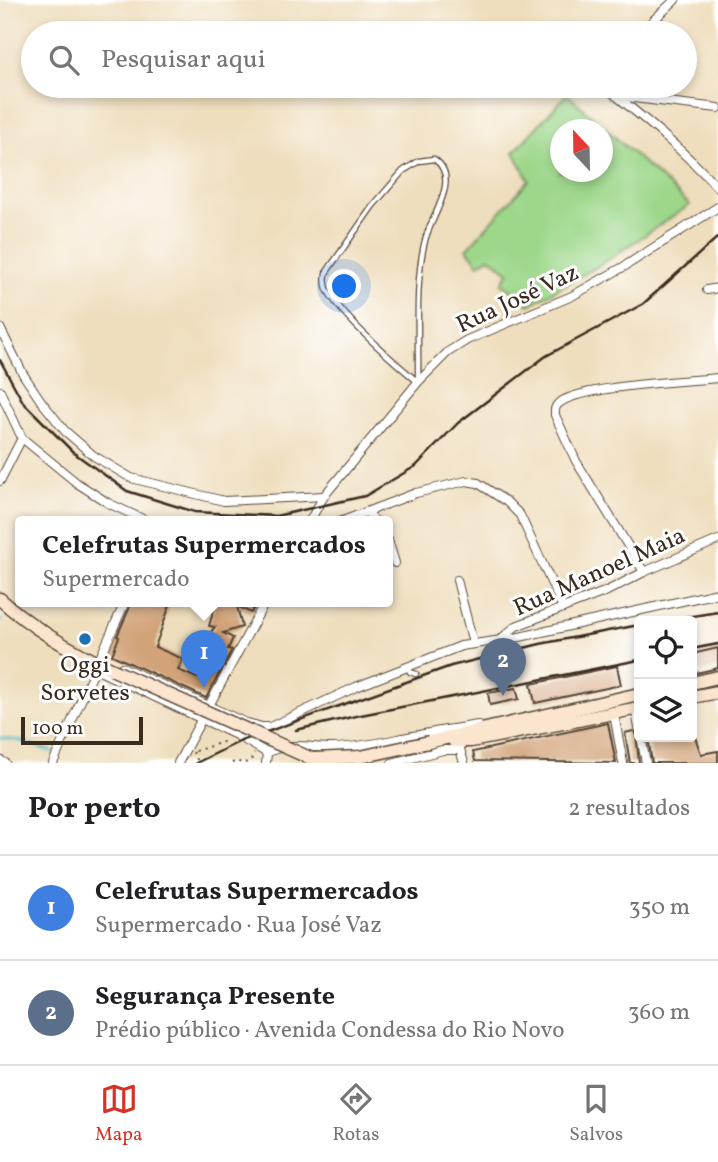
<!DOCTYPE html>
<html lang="pt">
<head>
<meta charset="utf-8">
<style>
  :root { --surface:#fff; --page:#f6f6f6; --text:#202124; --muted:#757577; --line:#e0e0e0; --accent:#d93025 }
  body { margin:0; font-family:Vollkorn,serif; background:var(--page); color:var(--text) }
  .controls { position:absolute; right:21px; bottom:21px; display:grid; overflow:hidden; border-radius:7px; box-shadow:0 4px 10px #0003 }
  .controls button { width:63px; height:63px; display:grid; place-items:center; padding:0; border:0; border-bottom:2px solid var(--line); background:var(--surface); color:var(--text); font:35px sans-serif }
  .compass { position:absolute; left:550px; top:119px; width:63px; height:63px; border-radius:50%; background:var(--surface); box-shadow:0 4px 10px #0003; rotate:338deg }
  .scale { position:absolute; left:21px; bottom:18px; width:122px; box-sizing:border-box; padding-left:7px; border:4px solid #3b2a1e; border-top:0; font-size:19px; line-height:24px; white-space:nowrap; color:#3b2a1e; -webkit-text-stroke:5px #fff; paint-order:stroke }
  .you { position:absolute; left:345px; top:287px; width:24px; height:24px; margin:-18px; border:5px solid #fff; border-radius:50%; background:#1a73e8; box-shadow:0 0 0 10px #1a73e833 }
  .badge { display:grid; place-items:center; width:46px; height:46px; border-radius:50%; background:var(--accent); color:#fff; font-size:23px; font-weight:700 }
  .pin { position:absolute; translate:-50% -58px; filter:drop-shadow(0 2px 4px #0008) }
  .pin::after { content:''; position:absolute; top:37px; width:24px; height:21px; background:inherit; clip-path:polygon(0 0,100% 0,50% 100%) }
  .popup { position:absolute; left:15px; top:516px; width:378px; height:91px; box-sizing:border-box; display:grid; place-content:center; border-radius:7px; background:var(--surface); filter:drop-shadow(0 2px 5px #0005); font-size:23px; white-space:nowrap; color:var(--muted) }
  .popup b { font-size:26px; color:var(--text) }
  .popup::after { content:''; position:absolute; left:50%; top:100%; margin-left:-14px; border:14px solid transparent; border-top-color:var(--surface) }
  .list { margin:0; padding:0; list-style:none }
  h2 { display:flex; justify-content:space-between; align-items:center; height:91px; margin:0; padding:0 28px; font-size:30px }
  h2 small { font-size:23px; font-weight:400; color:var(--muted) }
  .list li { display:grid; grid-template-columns:46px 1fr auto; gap:21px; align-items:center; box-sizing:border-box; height:105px; padding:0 28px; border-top:2px solid var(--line) }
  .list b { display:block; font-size:26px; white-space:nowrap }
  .list p { margin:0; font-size:23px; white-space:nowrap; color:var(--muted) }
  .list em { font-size:23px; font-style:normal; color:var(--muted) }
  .icon { flex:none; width:38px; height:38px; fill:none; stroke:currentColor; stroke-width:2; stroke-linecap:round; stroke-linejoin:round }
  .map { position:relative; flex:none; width:718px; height:763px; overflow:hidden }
  .search { position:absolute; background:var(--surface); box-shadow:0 4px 10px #0003; left:21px; right:21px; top:21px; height:77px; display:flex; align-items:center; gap:18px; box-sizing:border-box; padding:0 24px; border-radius:38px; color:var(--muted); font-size:26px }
  .sheet { height:301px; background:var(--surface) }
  nav { display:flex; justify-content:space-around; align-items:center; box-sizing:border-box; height:98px; border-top:2px solid var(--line); background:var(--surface); font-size:19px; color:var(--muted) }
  nav a { display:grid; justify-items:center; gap:4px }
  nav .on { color:var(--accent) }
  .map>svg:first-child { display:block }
  .green { fill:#9dd78a; stroke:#6c8054; stroke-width:2; fill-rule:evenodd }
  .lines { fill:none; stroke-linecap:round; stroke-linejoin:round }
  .stream { stroke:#52c0cb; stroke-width:2.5 }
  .building { fill:#d2a378 }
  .lane-casing { stroke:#564536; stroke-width:7 }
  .street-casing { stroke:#564536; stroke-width:10 }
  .secondary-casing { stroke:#564536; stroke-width:15 }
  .path { stroke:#564536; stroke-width:2; stroke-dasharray:2 5; stroke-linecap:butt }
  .lane { stroke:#fff; stroke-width:4.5 }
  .street { stroke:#fff; stroke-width:8 }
  .secondary { stroke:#fbe5cf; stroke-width:12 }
  .rail { stroke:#3b2a1e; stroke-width:2.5 }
  .secondary-bridge-casing { stroke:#564536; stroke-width:15; stroke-linecap:butt }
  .path-bridge { stroke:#564536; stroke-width:2; stroke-dasharray:2 5; stroke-linecap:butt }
  .secondary-bridge { stroke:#fbe5cf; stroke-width:12 }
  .poi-dot { fill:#1f6fb2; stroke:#fff; stroke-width:2.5 }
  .labels { text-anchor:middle; stroke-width:6; stroke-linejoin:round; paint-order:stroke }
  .street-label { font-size:24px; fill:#3b2a1e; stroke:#fff }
  .poi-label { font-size:24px; fill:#3b2a1e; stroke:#fff }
</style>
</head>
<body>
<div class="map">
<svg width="718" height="763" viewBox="0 0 718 763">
  <rect width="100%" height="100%" fill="#fff"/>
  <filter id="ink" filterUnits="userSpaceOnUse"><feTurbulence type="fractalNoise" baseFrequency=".0143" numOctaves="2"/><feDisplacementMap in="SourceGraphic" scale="14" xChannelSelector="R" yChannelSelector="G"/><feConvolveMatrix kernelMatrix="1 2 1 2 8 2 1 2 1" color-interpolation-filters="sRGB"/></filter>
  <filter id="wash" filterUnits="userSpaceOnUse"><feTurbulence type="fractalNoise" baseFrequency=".00686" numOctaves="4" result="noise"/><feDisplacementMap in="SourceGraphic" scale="28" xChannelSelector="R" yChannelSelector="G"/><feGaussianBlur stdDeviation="1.57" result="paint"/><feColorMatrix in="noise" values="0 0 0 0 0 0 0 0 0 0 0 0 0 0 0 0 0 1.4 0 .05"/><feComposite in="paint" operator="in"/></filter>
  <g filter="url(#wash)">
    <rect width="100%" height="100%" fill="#efdebd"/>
    <!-- green -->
    <path class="green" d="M 567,94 L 690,205 L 600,265 L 529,305 L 502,283 L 509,272 L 489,257 L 479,264 L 467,249 L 529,180 L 514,152 ZM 560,130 L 602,130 L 602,172 L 560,172 Z"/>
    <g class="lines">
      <!-- stream -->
      <g class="stream">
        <path d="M 0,621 L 2,620"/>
        <path d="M 0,738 L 20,741 L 54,752"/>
      </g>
    </g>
    <g id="blocks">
      <!-- building -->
      <g class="building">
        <path d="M 132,602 L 171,602 L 155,647 L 183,659 L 178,670 L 197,678 L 204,652 L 213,640 L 205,639 L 215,627 L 209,626 L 214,609 L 197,606 L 197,602 L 257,602 L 251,613 L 237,606 L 242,627 L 223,633 L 233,638 L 228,649 L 232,650 L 206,698 L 112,655 L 119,637 L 117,636 Z"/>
        <path d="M 718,648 L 718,668 L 692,674 L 692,654 Z"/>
        <path d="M 617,666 L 621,685 L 535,703 L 531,684 Z"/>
        <path d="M 516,688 L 519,699 L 490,705 L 488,693 Z"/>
        <path d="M 608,723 L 616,763 L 475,761 L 473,752 Z"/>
        <path d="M 633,731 L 636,733 L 639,763 L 630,763 L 625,733 Z"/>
        <path d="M 648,737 L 695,737 L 701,754 L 718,751 L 718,763 L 652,763 Z"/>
      </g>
    </g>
  </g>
  <g filter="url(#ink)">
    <use href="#blocks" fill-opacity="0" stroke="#564536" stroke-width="2"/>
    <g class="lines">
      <!-- lane casing -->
      <g class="lane-casing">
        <g id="lane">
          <path d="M 434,159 C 461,177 433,214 426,237 C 414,279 419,338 418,382 C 393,361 341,317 327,289 C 325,283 325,279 326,273 L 372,207 L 403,171 L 419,161 Z"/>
          <path d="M 408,667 L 410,672 L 416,674"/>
        </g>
      </g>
      <!-- street casing -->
      <g class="street-casing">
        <g id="street">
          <path d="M 640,33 L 675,0"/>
          <path d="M 604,86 C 644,118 683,150 718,188"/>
          <path d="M 617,96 L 718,108"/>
          <path d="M 707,290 L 718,288"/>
          <path d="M 0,328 L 23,374 L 41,401 L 65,431 L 94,456 L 131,478 L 224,501 L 324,496"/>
          <path d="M 0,391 L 22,438 L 77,483 L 108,503 L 149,522"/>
          <path d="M 0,481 L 22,438"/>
          <path d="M 368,513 L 376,522"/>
          <path d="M 309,522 L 324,496 L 418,382 L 448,352 L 467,340 L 572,296 L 625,266 L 718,207"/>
          <path d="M 340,522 L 416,493 L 466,481 L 478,483 L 507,502 L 520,515 L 563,608"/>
          <path d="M 388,540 L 395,563"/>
          <path d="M 644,572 L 576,461 L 555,415 C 555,411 554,409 557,405 C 573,386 688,381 718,378"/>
          <path d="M 457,580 L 473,643"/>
          <path d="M 501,639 L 516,626 L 607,591 L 644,572 L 718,540"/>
          <path d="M 122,667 L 244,722 L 262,727 L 270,727 L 356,687 L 461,646 L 515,638 L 718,593"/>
          <path d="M 95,669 L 238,736 L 267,753 L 268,751"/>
          <path d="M 635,707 L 639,728"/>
          <path d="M 612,712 L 614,714 L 623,763"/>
          <path d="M 641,737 L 646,763"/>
          <path d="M 459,746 L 464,763"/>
          <path d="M 0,760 L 5,763"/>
          <path d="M 53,763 L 125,602"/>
          <path d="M 178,763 L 265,602"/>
          <path d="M 266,763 L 267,753 C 288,741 309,748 332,748 C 361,748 390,740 419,735 C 438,731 458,728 478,725"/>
          <path d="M 392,763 L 443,750 L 460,750"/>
        </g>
      </g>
      <!-- secondary casing -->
      <g class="secondary-casing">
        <g id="secondary">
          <path d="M 0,599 C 32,628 71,651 111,669"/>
          <path d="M 692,683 L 718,677"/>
          <path d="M 692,697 L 718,692"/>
          <path d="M 454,741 L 471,741 L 639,708"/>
          <path d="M 429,742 L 639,694"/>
        </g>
      </g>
      <!-- path -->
      <g class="path">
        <path d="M 195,751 L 226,741"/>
        <path d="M 232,763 L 237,761 L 241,763"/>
        <path d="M 245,763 L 251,760 L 254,753"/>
      </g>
      <!-- lane -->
      <use href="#lane" class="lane"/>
      <!-- street -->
      <use href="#street" class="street"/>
      <!-- secondary -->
      <use href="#secondary" class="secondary"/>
      <!-- rail -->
      <g class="rail">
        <path d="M 0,360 L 23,402 L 74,453 L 127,491 L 195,512 L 276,516 L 365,496 L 416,466 L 458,423 L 546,356 L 643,304 L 718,237"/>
        <path d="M 661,621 L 718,612"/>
        <path d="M 692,649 L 718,644"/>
        <path d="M 296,730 L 356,716 L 639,660"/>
        <path d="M 196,763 L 241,741 L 451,666 L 540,644 L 639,625"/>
      </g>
      <!-- secondary-bridge casing -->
      <g class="secondary-bridge-casing">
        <path id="secondary-bridge" d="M 111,669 L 312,759 L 360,757 L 429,742"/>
      </g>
      <!-- path-bridge -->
      <path class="path-bridge" d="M 193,752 L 199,763"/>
      <!-- secondary-bridge -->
      <use href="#secondary-bridge" class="secondary-bridge"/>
    </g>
  </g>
  <!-- markers -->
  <circle class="poi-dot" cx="85" cy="639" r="7"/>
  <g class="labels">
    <!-- street labels -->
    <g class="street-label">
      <text transform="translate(517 298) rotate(-25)" y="8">Rua José Vaz</text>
      <text transform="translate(599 571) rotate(-24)" y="8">Rua Manoel Maia</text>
    </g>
    <!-- poi labels -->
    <g class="poi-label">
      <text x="85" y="672">Oggi<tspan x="85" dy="28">Sorvetes</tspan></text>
    </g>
  </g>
</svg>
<div class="controls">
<button><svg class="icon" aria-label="locate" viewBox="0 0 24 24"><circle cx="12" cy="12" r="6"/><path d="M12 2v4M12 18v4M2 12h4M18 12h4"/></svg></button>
<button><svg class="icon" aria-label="layers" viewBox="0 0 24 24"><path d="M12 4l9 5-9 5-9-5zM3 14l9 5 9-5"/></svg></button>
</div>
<svg class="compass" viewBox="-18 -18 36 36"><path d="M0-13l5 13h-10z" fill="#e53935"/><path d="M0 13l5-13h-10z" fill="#757577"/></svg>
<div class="scale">100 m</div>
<div class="you"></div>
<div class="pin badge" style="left:204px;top:688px;background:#3f7fe0">1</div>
<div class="popup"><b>Celefrutas Supermercados</b>Supermercado</div>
<div class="pin badge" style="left:503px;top:696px;background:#5c6f8a">2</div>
<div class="search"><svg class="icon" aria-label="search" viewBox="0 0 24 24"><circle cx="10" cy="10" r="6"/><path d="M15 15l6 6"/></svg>Pesquisar aqui</div>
</div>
<section class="sheet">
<h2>Por perto<small>2 resultados</small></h2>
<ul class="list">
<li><span class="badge" style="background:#3f7fe0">1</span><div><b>Celefrutas Supermercados</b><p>Supermercado · Rua José Vaz</p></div><em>350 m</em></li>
<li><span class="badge" style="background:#5c6f8a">2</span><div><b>Segurança Presente</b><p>Prédio público · Avenida Condessa do Rio Novo</p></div><em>360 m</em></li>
</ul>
</section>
<nav>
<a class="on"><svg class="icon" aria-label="map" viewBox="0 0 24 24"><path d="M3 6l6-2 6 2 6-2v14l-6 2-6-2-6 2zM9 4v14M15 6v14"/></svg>Mapa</a>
<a><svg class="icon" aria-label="directions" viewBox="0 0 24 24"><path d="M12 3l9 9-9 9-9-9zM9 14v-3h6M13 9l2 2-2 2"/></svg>Rotas</a>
<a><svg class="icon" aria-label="saved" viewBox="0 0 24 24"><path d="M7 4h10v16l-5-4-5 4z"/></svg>Salvos</a>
</nav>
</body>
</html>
